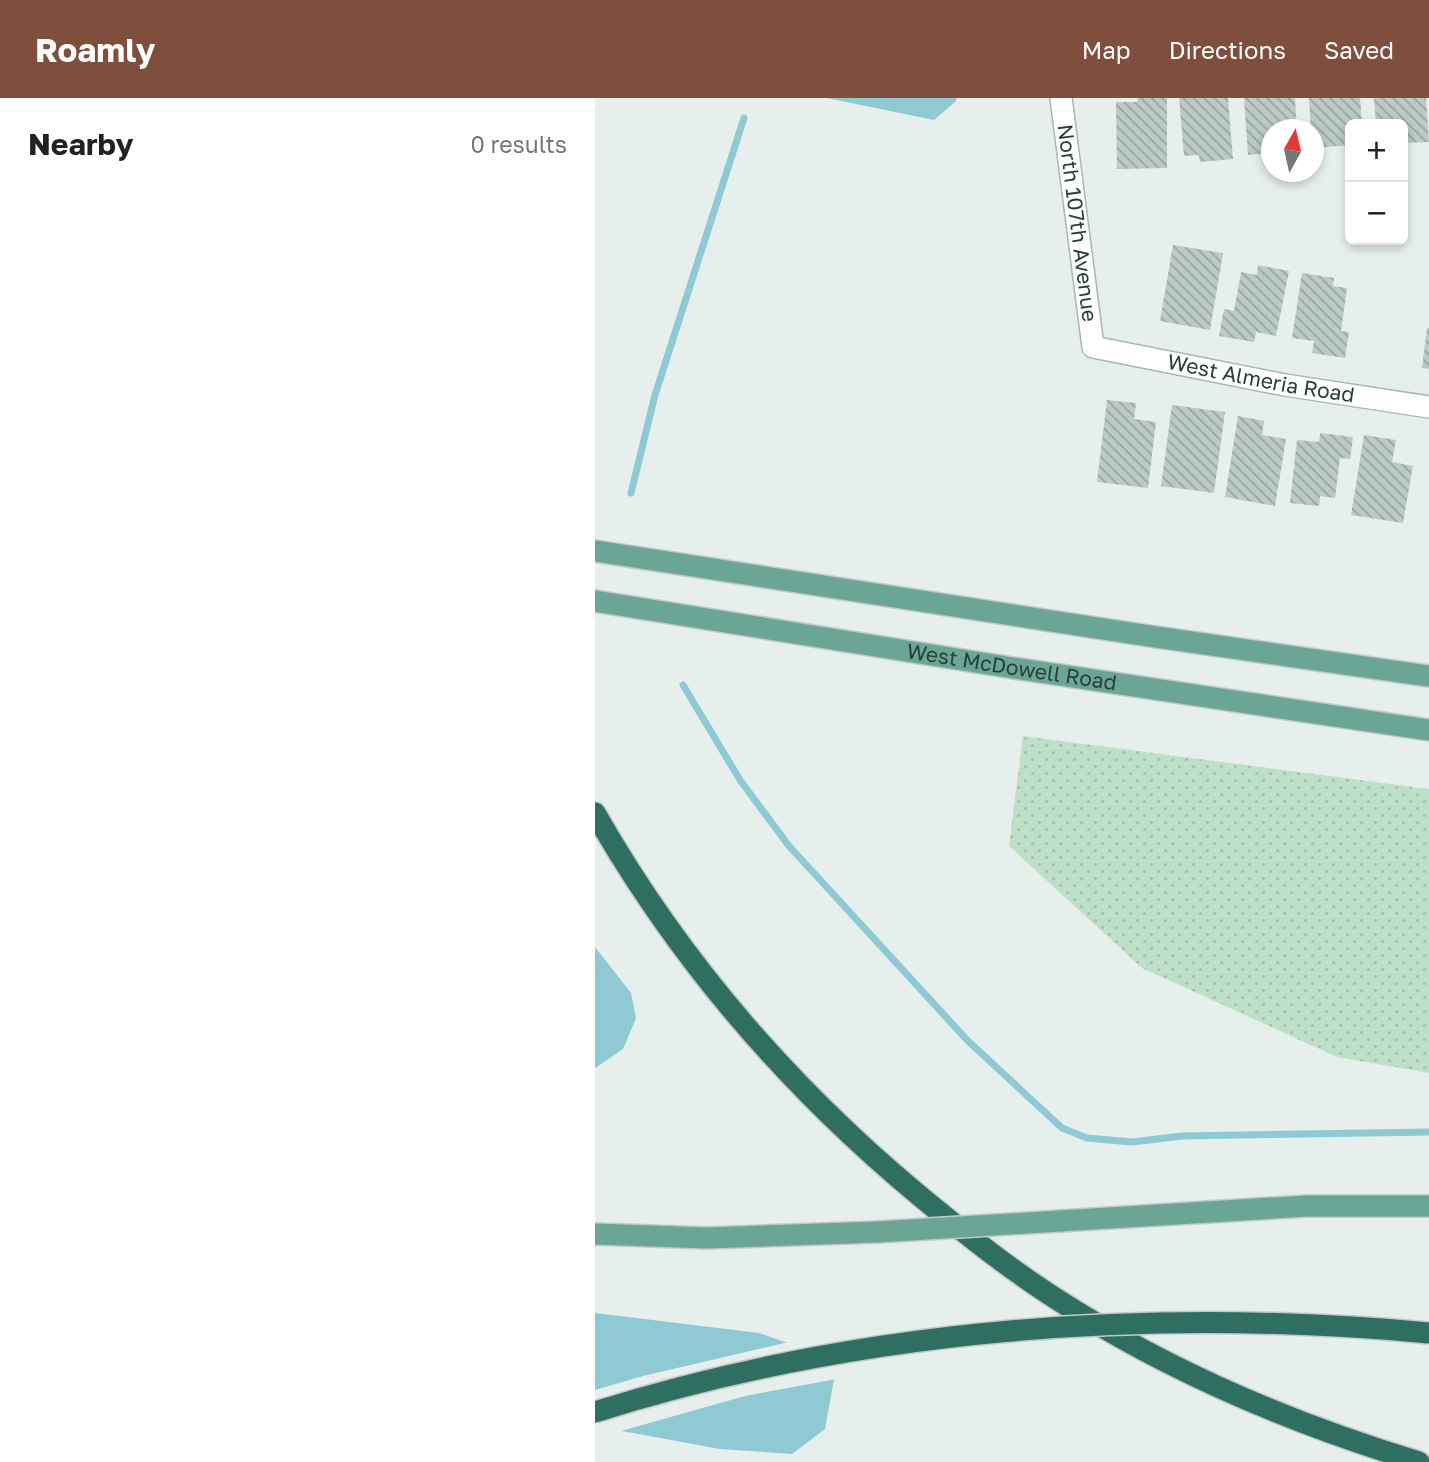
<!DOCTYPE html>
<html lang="en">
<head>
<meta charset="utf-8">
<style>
  :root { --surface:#fff; --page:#f6f6f6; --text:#222; --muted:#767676; --line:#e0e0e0; --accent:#804e3d }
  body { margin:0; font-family:"Golos Text",sans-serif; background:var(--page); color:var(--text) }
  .controls { position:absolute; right:21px; top:21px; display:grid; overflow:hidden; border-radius:10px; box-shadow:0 4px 10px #0003 }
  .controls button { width:63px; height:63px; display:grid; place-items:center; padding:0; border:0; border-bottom:2px solid var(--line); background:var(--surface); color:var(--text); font:35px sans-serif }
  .compass { position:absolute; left:666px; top:21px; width:63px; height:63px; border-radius:50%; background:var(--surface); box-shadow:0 4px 10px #0003; rotate:8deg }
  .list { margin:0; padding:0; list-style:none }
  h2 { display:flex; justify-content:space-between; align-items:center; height:91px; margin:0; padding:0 28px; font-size:30px }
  h2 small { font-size:23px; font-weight:400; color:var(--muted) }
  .map { position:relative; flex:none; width:834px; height:1364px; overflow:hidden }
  header { display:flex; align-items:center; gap:42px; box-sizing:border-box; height:98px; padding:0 35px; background:var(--accent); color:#fff }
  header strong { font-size:33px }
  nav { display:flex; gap:38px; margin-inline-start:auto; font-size:24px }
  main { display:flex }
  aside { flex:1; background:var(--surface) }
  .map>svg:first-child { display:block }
  .grass { fill:url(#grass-dots) }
  .water { fill:#8ec9d4 }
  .pier { fill:#e6efeb }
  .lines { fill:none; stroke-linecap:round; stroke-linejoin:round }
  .stream { stroke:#8ec9d4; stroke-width:7 }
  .building { fill:url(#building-back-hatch) }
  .minor-casing { stroke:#a8b8b2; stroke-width:24 }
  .primary-casing { stroke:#c2cac8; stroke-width:24 }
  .motorway-casing { stroke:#c2cac8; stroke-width:24 }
  .minor { stroke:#fff; stroke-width:21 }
  .primary { stroke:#6aa596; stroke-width:21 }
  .motorway { stroke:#2f6f62; stroke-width:21 }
  .primary-bridge-casing { stroke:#c2cac8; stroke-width:24; stroke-linecap:butt }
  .motorway-bridge-casing { stroke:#c2cac8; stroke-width:24; stroke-linecap:butt }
  .primary-bridge { stroke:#6aa596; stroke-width:21 }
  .motorway-bridge { stroke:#2f6f62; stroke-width:21 }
  .labels { text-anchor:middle; stroke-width:5; stroke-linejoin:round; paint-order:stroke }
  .street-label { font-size:21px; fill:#24423a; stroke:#f7fbf9 }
</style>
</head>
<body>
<header>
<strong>Roamly</strong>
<nav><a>Map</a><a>Directions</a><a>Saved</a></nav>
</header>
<main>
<aside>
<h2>Nearby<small>0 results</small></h2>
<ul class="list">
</ul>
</aside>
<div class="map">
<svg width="834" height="1364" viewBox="0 0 834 1364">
  <defs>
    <pattern id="grass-dots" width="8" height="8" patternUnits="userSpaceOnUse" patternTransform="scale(1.75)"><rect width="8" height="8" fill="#bfe0c8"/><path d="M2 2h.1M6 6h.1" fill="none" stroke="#a4c1ad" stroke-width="1.8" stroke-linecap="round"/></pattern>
    <pattern id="building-back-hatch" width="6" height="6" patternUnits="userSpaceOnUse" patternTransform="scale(1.75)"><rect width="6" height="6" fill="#bbcac4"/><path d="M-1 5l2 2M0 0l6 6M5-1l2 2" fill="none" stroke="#98a6a0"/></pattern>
  </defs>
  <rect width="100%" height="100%" fill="#e6efeb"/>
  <!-- grass -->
  <path class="grass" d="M 428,638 L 834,691 L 834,975 L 742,959 L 547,870 L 414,748 Z"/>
  <!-- water -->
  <g class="water">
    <path d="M 232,0 L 362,0 L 360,4 L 339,22 Z"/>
    <path d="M 0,849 L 36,895 L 41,920 L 28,951 L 0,970 Z"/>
    <path d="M 0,1215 L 164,1235 L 221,1255 L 239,1281 L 230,1331 L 197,1356 L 125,1351 L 0,1328 Z"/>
  </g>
  <!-- pier -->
  <path class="pier" d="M 198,1243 L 223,1252 L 242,1281 L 150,1298 L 19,1335 L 0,1331 L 0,1292 L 48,1278 Z"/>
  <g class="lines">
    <!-- stream -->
    <g class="stream">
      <path d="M 36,395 L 60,297 L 149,20"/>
      <path d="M 88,587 L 145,682 L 194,748 L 373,943 L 467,1030 L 492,1040 L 537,1044 L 587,1038 L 834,1034"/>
    </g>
  </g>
  <!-- building -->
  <g class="building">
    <path d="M 542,0 L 572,0 L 572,70 L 522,71 L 521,4 L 543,4 Z"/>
    <path d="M 584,0 L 633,0 L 638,61 L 605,64 L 604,57 L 589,58 Z"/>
    <path d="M 649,0 L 700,0 L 702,32 L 676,32 L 676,55 L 653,57 Z"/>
    <path d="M 714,0 L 765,0 L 767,26 L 755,26 L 755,47 L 718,50 L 718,32 L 716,32 Z"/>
    <path d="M 779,0 L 831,0 L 834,44 L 808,45 L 808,26 L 781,26 Z"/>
    <path d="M 578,147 L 628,155 L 615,232 L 565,223 Z"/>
    <path d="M 663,167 L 694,173 L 681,238 L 661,234 L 659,244 L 624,238 L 629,211 L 639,213 L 646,174 L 662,177 Z"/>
    <path d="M 707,175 L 739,180 L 738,188 L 752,190 L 746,233 L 754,234 L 750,260 L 717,255 L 719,243 L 697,240 Z"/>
    <path d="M 832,230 L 834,230 L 834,271 L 827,270 Z"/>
    <path d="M 512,302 L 541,305 L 539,321 L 561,324 L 553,390 L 502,384 Z"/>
    <path d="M 577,307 L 630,314 L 619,395 L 566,388 Z"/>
    <path d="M 643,318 L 669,323 L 667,337 L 691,341 L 680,408 L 630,399 Z"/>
    <path d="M 725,335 L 758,339 L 755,361 L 745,360 L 740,400 L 725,398 L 724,408 L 695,405 L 702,342 L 724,344 Z"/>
    <path d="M 769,337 L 801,342 L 797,364 L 818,368 L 808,425 L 756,417 Z"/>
  </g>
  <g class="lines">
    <!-- minor casing -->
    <g class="minor-casing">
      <g id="minor">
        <path id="s1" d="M 466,0 L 498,249 L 690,287 L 834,309"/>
      </g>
    </g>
    <!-- primary casing -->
    <g class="primary-casing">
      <g id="primary">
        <path d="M 0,453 L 561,539 L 834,578"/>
        <path id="s2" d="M 0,503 L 418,570 L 834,632"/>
        <path d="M 465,1123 L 712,1108 L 834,1108"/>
        <path d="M 0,1136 L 112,1140 L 283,1134"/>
      </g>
    </g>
    <!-- motorway casing -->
    <g class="motorway-casing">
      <path id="motorway" d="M 0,715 C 89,871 208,1005 348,1117 C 389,1151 433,1184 479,1212 C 585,1278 705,1328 824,1364"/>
    </g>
    <!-- minor -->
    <use href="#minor" class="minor"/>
    <!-- primary -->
    <use href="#primary" class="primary"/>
    <!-- motorway -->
    <use href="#motorway" class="motorway"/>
    <!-- primary-bridge casing -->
    <g class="primary-bridge-casing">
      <path id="primary-bridge" d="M 283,1134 L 465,1123"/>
    </g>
    <!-- motorway-bridge casing -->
    <g class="motorway-bridge-casing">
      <path id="motorway-bridge" d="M 0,1314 C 267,1230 556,1209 834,1235"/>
    </g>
    <!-- primary-bridge -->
    <use href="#primary-bridge" class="primary-bridge"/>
    <!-- motorway-bridge -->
    <use href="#motorway-bridge" class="motorway-bridge"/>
  </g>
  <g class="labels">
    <!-- street labels -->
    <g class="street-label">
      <text dy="7" stroke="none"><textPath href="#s1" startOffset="126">North 107th Avenue</textPath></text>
      <text dy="7" stroke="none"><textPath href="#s1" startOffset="422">West Almeria Road</textPath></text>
      <text dy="7" stroke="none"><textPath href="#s2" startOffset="422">West McDowell Road</textPath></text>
    </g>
  </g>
</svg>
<div class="controls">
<button>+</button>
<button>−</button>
</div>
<svg class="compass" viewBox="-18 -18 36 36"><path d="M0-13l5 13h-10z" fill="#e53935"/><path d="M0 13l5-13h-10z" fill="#767676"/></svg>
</div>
</main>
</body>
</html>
